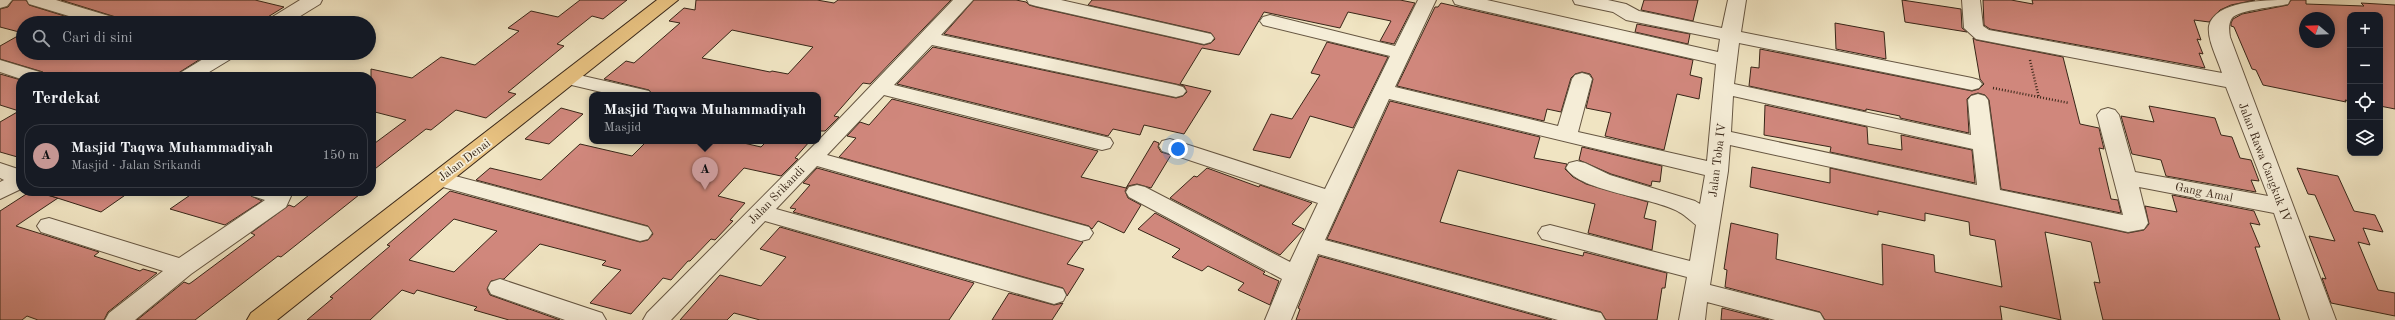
<!DOCTYPE html>
<html lang="id">
<head>
<meta charset="utf-8">
<style>
  :root { --surface:#171b24; --page:#20242c; --text:#f1f3f6; --muted:#9ea1a6; --line:#363941; --accent:#c59692 }
  body { margin:0; font-family:"Old Standard TT",serif; background:var(--page); color:var(--text) }
  .controls { position:absolute; right:12px; top:12px; display:grid; overflow:hidden; border-radius:8px; box-shadow:0 2px 10px #0003 }
  .controls button { width:36px; height:36px; display:grid; place-items:center; padding:0; border:0; border-bottom:1px solid var(--line); background:var(--surface); color:var(--text); font:20px sans-serif }
  .compass { position:absolute; left:2299px; top:12px; width:36px; height:36px; border-radius:50%; background:var(--surface); box-shadow:0 2px 10px #0003; rotate:289deg }
  .you { position:absolute; left:1178px; top:149px; width:14px; height:14px; margin:-10px; border:3px solid #fff; border-radius:50%; background:#1a73e8; box-shadow:0 0 0 6px #1a73e833 }
  .badge { display:grid; place-items:center; width:26px; height:26px; border-radius:50%; background:var(--accent); color:#111; font-size:13px; font-weight:700 }
  .pin { position:absolute; translate:-50% -33px; filter:drop-shadow(0 1px 2px #0008) }
  .pin::after { content:''; position:absolute; top:21px; width:14px; height:12px; background:inherit; clip-path:polygon(0 0,100% 0,50% 100%) }
  .popup { position:absolute; left:589px; top:92px; width:232px; height:52px; box-sizing:border-box; display:grid; place-content:center; border-radius:8px; background:var(--surface); filter:drop-shadow(0 1px 3px #0005); font-size:13px; white-space:nowrap; color:var(--muted) }
  .popup b { font-size:15px; color:var(--text) }
  .popup::after { content:''; position:absolute; left:50%; top:100%; margin-left:-8px; border:8px solid transparent; border-top-color:var(--surface) }
  .list { margin:0; padding:0; list-style:none }
  h2 { display:flex; justify-content:space-between; align-items:center; height:52px; margin:0; padding:0 16px; font-size:17px }
  h2 small { font-size:13px; font-weight:400; color:var(--muted) }
  .list li { display:grid; grid-template-columns:26px 1fr auto; gap:12px; align-items:center; box-sizing:border-box; height:64px; margin:0 8px 8px; padding:0 8px; border:1px solid var(--line); border-radius:16px }
  .list b { display:block; font-size:15px; white-space:nowrap }
  .list p { margin:0; font-size:13px; white-space:nowrap; color:var(--muted) }
  .list em { font-size:13px; font-style:normal; color:var(--muted) }
  .icon { flex:none; width:22px; height:22px; fill:none; stroke:currentColor; stroke-width:2; stroke-linecap:round; stroke-linejoin:round }
  .map { position:relative; flex:none; width:2395px; height:320px; overflow:hidden }
  .search { position:absolute; background:var(--surface); box-shadow:0 2px 10px #0003; left:16px; top:16px; width:360px; height:44px; display:flex; align-items:center; gap:10px; box-sizing:border-box; padding:0 14px; border-radius:22px; color:var(--muted); font-size:15px }
  .panel { position:absolute; background:var(--surface); box-shadow:0 2px 10px #0003; left:16px; top:72px; width:360px; height:124px; border-radius:16px }
  .map>svg:first-child { display:block }
  .building { fill:#d0877c; stroke:#382618; fill-rule:evenodd }
  .lines { fill:none; stroke-linecap:round; stroke-linejoin:round }
  .minor-casing { stroke:#665642; stroke-width:2 }
  .major-casing { stroke:#382618; stroke-width:2 }
  .path { stroke:#382618; stroke-width:2.5; stroke-dasharray:1 2; stroke-linecap:butt }
  .minor { fill:#f5edd7; fill-rule:evenodd }
  .major { fill:#e8c281; fill-rule:evenodd }
  .labels { text-anchor:middle; stroke-width:3.5; stroke-linejoin:round; paint-order:stroke }
  .street-label { font-size:12px; fill:#382618; stroke:#f5edd7 }
</style>
</head>
<body>
<div class="map">
<svg width="2395" height="320" viewBox="0 0 2395 320">
  <rect width="100%" height="100%" fill="#f0e4c2"/>
  <filter id="stains"><feTurbulence type="fractalNoise" baseFrequency=".005" numOctaves="4"/><feColorMatrix values="0 0 0 0 .2 0 0 0 0 .09 0 0 0 0 .02 0 0 0 .5 -.17"/></filter>
  <radialGradient id="worn" r=".72"><stop offset=".6" stop-color="#630" stop-opacity="0"/><stop offset="1" stop-color="#630" stop-opacity=".3"/></radialGradient>
  <!-- building -->
  <g class="building">
    <path d="M 13,0 L 26,0 L 29,5 L 87,23 L 23,23 L 23,33 L 0,27 L 0,9 L 8,7 Z"/>
    <path d="M 61,0 L 255,0 L 284,7 L 258,23 L 123,23 L 119,18 Z"/>
    <path d="M 580,0 L 627,0 L 603,19 L 592,16 L 557,44 L 564,46 L 508,92 L 516,94 L 486,118 L 456,110 L 431,130 L 426,129 L 371,172 L 371,146 L 406,120 L 371,111 L 371,69 L 412,78 L 441,57 L 475,65 L 519,31 L 508,28 L 531,11 L 558,17 Z"/>
    <path d="M 696,0 L 817,0 L 834,3 L 838,0 L 951,0 L 870,84 L 863,83 L 834,116 L 839,117 L 825,131 L 821,131 L 818,134 L 818,95 L 653,95 L 649,90 L 604,79 L 626,61 L 634,63 L 680,23 L 669,21 L 684,8 L 695,10 ZM 732,30 L 746,33 L 813,47 L 788,74 L 772,71 L 770,72 L 702,58 Z"/>
    <path d="M 974,0 L 1016,0 L 1026,2 L 1029,5 L 1036,7 L 1204,45 L 1211,43 L 1215,39 L 1211,33 L 1088,5 L 1092,0 L 1400,0 L 1415,3 L 1394,44 L 1380,41 L 1391,21 L 1348,12 L 1340,28 L 1264,12 L 1239,55 L 1202,48 L 1180,84 L 1211,91 L 1184,134 L 1144,125 L 1140,135 L 1113,129 L 1108,136 L 897,84 L 933,47 L 1176,98 L 1183,96 L 1187,92 L 1184,86 L 1176,84 L 944,34 Z"/>
    <path d="M 1644,0 L 1698,0 L 1693,21 L 1641,10 Z"/>
    <path d="M 1902,0 L 1961,9 L 1962,28 L 1967,32 L 1905,22 Z"/>
    <path d="M 1983,0 L 2011,0 L 2033,4 L 2032,0 L 2255,0 L 2231,5 L 2220,10 L 2209,22 L 2194,20 L 2201,40 L 2197,39 L 2203,54 L 2199,53 L 2205,68 L 1990,29 L 1984,25 Z"/>
    <path d="M 2291,0 L 2306,0 L 2306,4 L 2364,6 L 2361,3 L 2395,5 L 2395,109 L 2380,106 L 2380,15 L 2350,15 L 2350,101 L 2345,100 L 2346,102 L 2263,85 L 2256,70 L 2252,69 L 2234,27 L 2231,26 L 2231,23 L 2233,19 L 2242,14 L 2288,5 ZM 2305,18 L 2329,18 L 2329,42 L 2305,42 Z"/>
    <path d="M 1441,3 L 1693,60 L 1690,75 L 1702,78 L 1699,99 L 1677,94 L 1664,150 L 1605,136 L 1611,113 L 1586,108 L 1593,79 L 1590,74 L 1582,72 L 1575,74 L 1571,78 L 1561,112 L 1547,109 L 1544,121 L 1397,86 L 1435,7 L 1438,7 Z"/>
    <path d="M 1835,23 L 1884,32 L 1886,59 L 1836,49 Z"/>
    <path d="M 1637,24 L 1690,34 L 1688,44 L 1635,32 Z"/>
    <path d="M 23,33 L 23,53 L 184,53 L 202,58 L 172,77 L 47,77 L 43,72 L 0,59 L 0,46 Z"/>
    <path d="M 1973,38 L 1976,40 L 2063,57 L 2080,124 L 2099,128 L 2104,149 L 2099,148 L 2111,199 L 2118,200 L 2121,213 L 2001,189 L 1989,100 L 1985,95 L 1978,93 L 1971,95 L 1967,99 L 1969,133 L 1900,118 L 1900,116 L 1866,109 L 1866,111 L 1749,86 L 1751,67 L 1759,68 L 1760,49 L 1972,91 L 1979,89 L 1984,84 L 1980,79 Z"/>
    <path d="M 1327,42 L 1388,57 L 1353,128 L 1310,116 L 1290,158 L 1253,150 L 1271,114 L 1292,119 L 1320,75 L 1311,73 Z"/>
    <path d="M 0,74 L 21,80 L 21,158 L 0,152 L 0,122 L 19,111 L 0,105 Z"/>
    <path d="M 892,99 L 1098,151 L 1081,177 L 1126,188 L 1154,141 L 1159,143 L 1158,147 L 1161,152 L 1171,155 L 1151,188 L 1137,184 L 1128,186 L 1125,191 L 1128,198 L 1141,205 L 1124,233 L 1098,221 L 1092,229 L 1089,226 L 839,157 L 856,138 L 847,136 L 860,122 L 869,125 Z"/>
    <path d="M 1390,101 L 1540,137 L 1534,158 L 1567,164 L 1565,169 L 1573,177 L 1586,184 L 1648,202 L 1644,218 L 1656,221 L 1652,250 L 1588,233 L 1595,204 L 1458,170 L 1440,222 L 1583,256 L 1584,252 L 1667,273 L 1665,288 L 1662,288 L 1657,320 L 1606,320 L 1601,312 L 1327,239 Z"/>
    <path d="M 1765,105 L 1867,127 L 1868,144 L 1902,150 L 1901,135 L 1972,150 L 1975,183 L 1830,152 L 1831,147 L 1764,135 Z"/>
    <path d="M 2149,106 L 2215,118 L 2221,135 L 2232,137 L 2240,158 L 2251,160 L 2259,181 L 2251,180 L 2256,192 L 2166,176 L 2161,160 L 2132,154 L 2121,116 L 2154,122 Z"/>
    <path d="M 561,108 L 583,114 L 549,144 L 525,139 Z"/>
    <path d="M 647,141 L 735,141 L 761,147 L 767,141 L 810,141 L 795,158 L 798,159 L 781,176 L 744,168 L 718,196 L 745,203 L 730,220 L 733,221 L 715,240 L 711,239 L 690,261 L 688,261 L 671,280 L 663,278 L 631,314 L 590,303 L 621,270 L 602,265 L 606,261 L 540,244 L 504,279 L 491,281 L 487,289 L 490,295 L 560,320 L 509,320 L 474,310 L 477,307 L 417,290 L 414,294 L 402,290 L 370,320 L 307,320 L 333,298 L 330,297 L 390,246 L 387,245 L 450,191 L 640,242 L 648,240 L 653,234 L 648,226 L 476,180 L 490,168 L 541,180 L 580,144 L 632,156 ZM 454,219 L 497,231 L 454,272 L 409,260 Z"/>
    <path d="M 1582,147 L 1662,166 L 1660,182 L 1652,181 L 1651,186 L 1611,174 L 1579,160 Z"/>
    <path d="M 1752,167 L 1830,183 L 1830,168 L 2128,233 L 2144,230 L 2149,224 L 2145,206 L 2177,212 L 2172,195 L 2254,211 L 2260,225 L 2250,223 L 2260,247 L 2255,247 L 2280,320 L 2103,320 L 2094,282 L 2100,283 L 2091,242 L 2045,232 L 2061,320 L 2000,306 L 2002,320 L 1825,320 L 1820,312 L 1725,287 L 1727,270 L 1724,269 L 1731,223 L 1778,234 L 1776,259 L 1883,285 L 1882,244 L 1934,255 L 1935,272 L 2002,287 L 1995,240 L 1970,235 L 1969,222 L 1925,213 L 1925,221 L 1878,211 L 1878,215 L 1750,187 Z"/>
    <path d="M 817,168 L 1083,242 L 1067,264 L 1084,269 L 1067,296 L 1063,288 L 793,212 L 796,209 L 790,208 L 810,185 L 803,183 Z"/>
    <path d="M 1207,168 L 1259,187 L 1260,185 L 1312,203 L 1292,224 L 1304,229 L 1280,255 L 1170,198 L 1194,176 L 1197,177 Z"/>
    <path d="M 2297,168 L 2338,176 L 2354,211 L 2375,215 L 2383,232 L 2363,228 L 2370,245 L 2358,242 L 2378,290 L 2395,293 L 2395,316 L 2331,303 L 2322,278 L 2326,279 L 2309,236 L 2335,241 L 2315,195 L 2308,194 Z"/>
    <path d="M 31,191 L 58,198 L 16,226 L 99,252 L 94,256 L 140,271 L 143,269 L 157,273 L 108,312 L 104,320 L 38,320 L 27,316 L 22,320 L 0,320 L 0,211 Z"/>
    <path d="M 49,191 L 131,191 L 101,212 L 48,195 Z"/>
    <path d="M 196,191 L 241,191 L 262,201 L 225,225 L 170,209 Z"/>
    <path d="M 314,191 L 364,191 L 281,257 L 278,256 L 195,320 L 137,320 L 184,282 L 189,284 L 192,282 L 255,235 L 251,233 L 289,205 L 294,207 Z"/>
    <path d="M 1155,213 L 1265,272 L 1263,274 L 1279,281 L 1270,305 L 1238,290 L 1244,283 L 1208,266 L 1202,271 L 1172,257 L 1180,249 L 1138,229 Z"/>
    <path d="M 780,227 L 974,283 L 949,320 L 760,320 L 734,313 L 727,320 L 680,320 L 720,275 L 761,286 L 786,257 L 760,249 Z"/>
    <path d="M 1319,256 L 1552,320 L 1296,320 L 1300,309 L 1298,308 Z"/>
    <path d="M 1009,293 L 1054,305 L 1063,303 L 1052,320 L 992,320 Z"/>
    <path d="M 1722,308 L 1769,320 L 1721,320 Z"/>
  </g>
  <g class="lines">
    <!-- minor casing -->
    <g class="minor-casing">
      <g id="minor">
        <path d="M 0,0 L 12,0 L 7,6 L 0,8 Z"/>
        <path d="M 27,0 L 56,0 L 119,19 L 122,23 L 92,23 L 29,4 Z"/>
        <path d="M 300,0 L 322,0 L 320,4 L 289,23 L 266,23 L 269,19 Z"/>
        <path d="M 953,0 L 973,0 L 941,35 L 1176,85 L 1183,87 L 1186,91 L 1183,95 L 1176,97 L 932,45 L 894,85 L 1110,138 L 1113,143 L 1110,148 L 1102,150 L 884,95 L 827,155 L 1089,227 L 1093,233 L 1089,239 L 1081,241 L 817,166 L 776,209 L 1063,289 L 1066,295 L 1063,301 L 1054,304 L 765,221 L 671,320 L 643,320 L 647,313 L 818,141 Z"/>
        <path d="M 1027,0 L 1061,0 L 1211,34 L 1214,38 L 1211,42 L 1204,44 L 1036,6 L 1029,4 Z"/>
        <path d="M 1418,0 L 1436,0 L 1395,87 L 1558,126 L 1572,79 L 1575,75 L 1582,73 L 1589,75 L 1592,79 L 1578,132 L 1707,161 L 1716,64 L 1462,6 L 1455,4 L 1453,0 L 1487,0 L 1718,52 L 1720,39 L 1626,20 L 1613,12 L 1575,4 L 1573,0 L 1608,0 L 1626,4 L 1639,11 L 1722,28 L 1728,0 L 1746,0 L 1741,32 L 1972,78 L 1979,80 L 1982,84 L 1979,88 L 1972,90 L 1739,43 L 1734,84 L 1971,135 L 1968,100 L 1971,96 L 1978,94 L 1985,96 L 1988,100 L 2000,190 L 2123,215 L 2097,115 L 2101,110 L 2108,108 L 2115,110 L 2119,115 L 2135,172 L 2268,196 L 2226,87 L 1976,39 L 1964,28 L 1962,0 L 1980,0 L 1983,26 L 1989,30 L 2222,73 C 2218,60 2207,40 2209,26 C 2215,0 2267,0 2290,0 L 2288,4 C 2275,7 2239,10 2232,18 C 2228,24 2229,31 2230,37 L 2336,320 L 2310,320 L 2274,213 L 2139,187 L 2148,223 L 2144,229 L 2128,232 L 1730,145 L 1728,171 L 1710,285 L 1820,313 L 1824,320 L 1775,320 L 1707,302 L 1705,320 L 1679,320 L 1687,277 L 1542,239 L 1538,233 L 1542,227 L 1550,225 L 1690,261 L 1696,225 C 1691,221 1685,215 1679,212 C 1654,197 1581,192 1566,168 L 1569,163 L 1577,161 L 1585,163 L 1610,175 L 1695,201 L 1700,204 L 1705,175 L 1389,99 L 1325,240 L 1592,311 L 1601,313 L 1605,320 L 1558,320 L 1318,254 L 1291,320 L 1265,320 L 1282,279 L 1129,197 L 1126,192 L 1129,187 L 1137,185 L 1145,187 L 1290,262 L 1318,203 L 1162,151 L 1159,146 L 1162,141 L 1170,139 L 1325,189 L 1390,56 L 1263,25 L 1260,21 L 1263,17 L 1270,15 L 1395,46 ZM 1733,96 L 1973,149 L 1977,185 L 1731,132 Z"/>
        <path d="M 213,53 L 237,53 L 234,57 L 201,77 L 177,77 L 180,73 Z"/>
        <path d="M 0,60 L 43,73 L 46,77 L 21,77 L 21,79 L 0,72 Z"/>
        <path d="M 570,73 L 649,91 L 652,95 L 614,95 L 563,83 L 560,79 L 563,75 Z"/>
        <path d="M 0,163 L 21,170 L 21,189 L 0,199 L 0,182 L 4,180 L 0,178 Z"/>
        <path d="M 440,172 L 648,227 L 652,233 L 648,239 L 640,241 L 432,184 L 429,179 L 432,174 Z"/>
        <path d="M 249,191 L 288,191 L 291,196 L 286,207 L 191,274 L 135,320 L 105,320 L 109,313 L 163,271 L 41,232 L 37,226 L 41,220 L 49,218 L 179,258 L 265,200 L 252,196 Z"/>
        <path d="M 500,279 L 602,313 L 606,320 L 565,320 L 491,294 L 488,288 L 491,282 Z"/>
      </g>
    </g>
    <!-- major casing -->
    <g class="major-casing">
      <path id="major" d="M 657,0 L 678,0 L 277,320 L 247,320 L 251,313 Z"/>
    </g>
    <!-- path -->
    <g class="path">
      <path d="M 2030,60 L 2039,98"/>
      <path d="M 1993,88 L 2069,103"/>
    </g>
    <!-- minor -->
    <use href="#minor" class="minor"/>
    <!-- major -->
    <use href="#major" class="major"/>
  </g>
  <g class="labels">
    <!-- street labels -->
    <g class="street-label">
      <text transform="translate(464 160) rotate(-37)" y="4">Jalan Denai</text>
      <text transform="translate(1717 160) rotate(-83)" y="4">Jalan Toba IV</text>
      <text transform="translate(2265 162) rotate(69)" y="4">Jalan Rawa Cangkuk IV</text>
      <text transform="translate(2204 192) rotate(11)" y="4">Gang Amal</text>
      <text transform="translate(776 195) rotate(-46)" y="4">Jalan Srikandi</text>
    </g>
  </g>
  <rect width="100%" height="100%" filter="url(#stains)"/>
  <rect width="100%" height="100%" fill="url(#worn)"/>
</svg>
<div class="controls">
<button>+</button>
<button>−</button>
<button><svg class="icon" aria-label="locate" viewBox="0 0 24 24"><circle cx="12" cy="12" r="6"/><path d="M12 2v4M12 18v4M2 12h4M18 12h4"/></svg></button>
<button><svg class="icon" aria-label="layers" viewBox="0 0 24 24"><path d="M12 4l9 5-9 5-9-5zM3 14l9 5 9-5"/></svg></button>
</div>
<svg class="compass" viewBox="-18 -18 36 36"><path d="M0-13l5 13h-10z" fill="#e53935"/><path d="M0 13l5-13h-10z" fill="#9ea1a6"/></svg>
<div class="you"></div>
<div class="pin badge" style="left:705px;top:190px">A</div>
<div class="popup"><b>Masjid Taqwa Muhammadiyah</b>Masjid</div>
<div class="search"><svg class="icon" aria-label="search" viewBox="0 0 24 24"><circle cx="10" cy="10" r="6"/><path d="M15 15l6 6"/></svg>Cari di sini</div>
<section class="panel">
<h2>Terdekat<small></small></h2>
<ul class="list">
<li><span class="badge">A</span><div><b>Masjid Taqwa Muhammadiyah</b><p>Masjid · Jalan Srikandi</p></div><em>150 m</em></li>
</ul>
</section>
</div>
</body>
</html>
